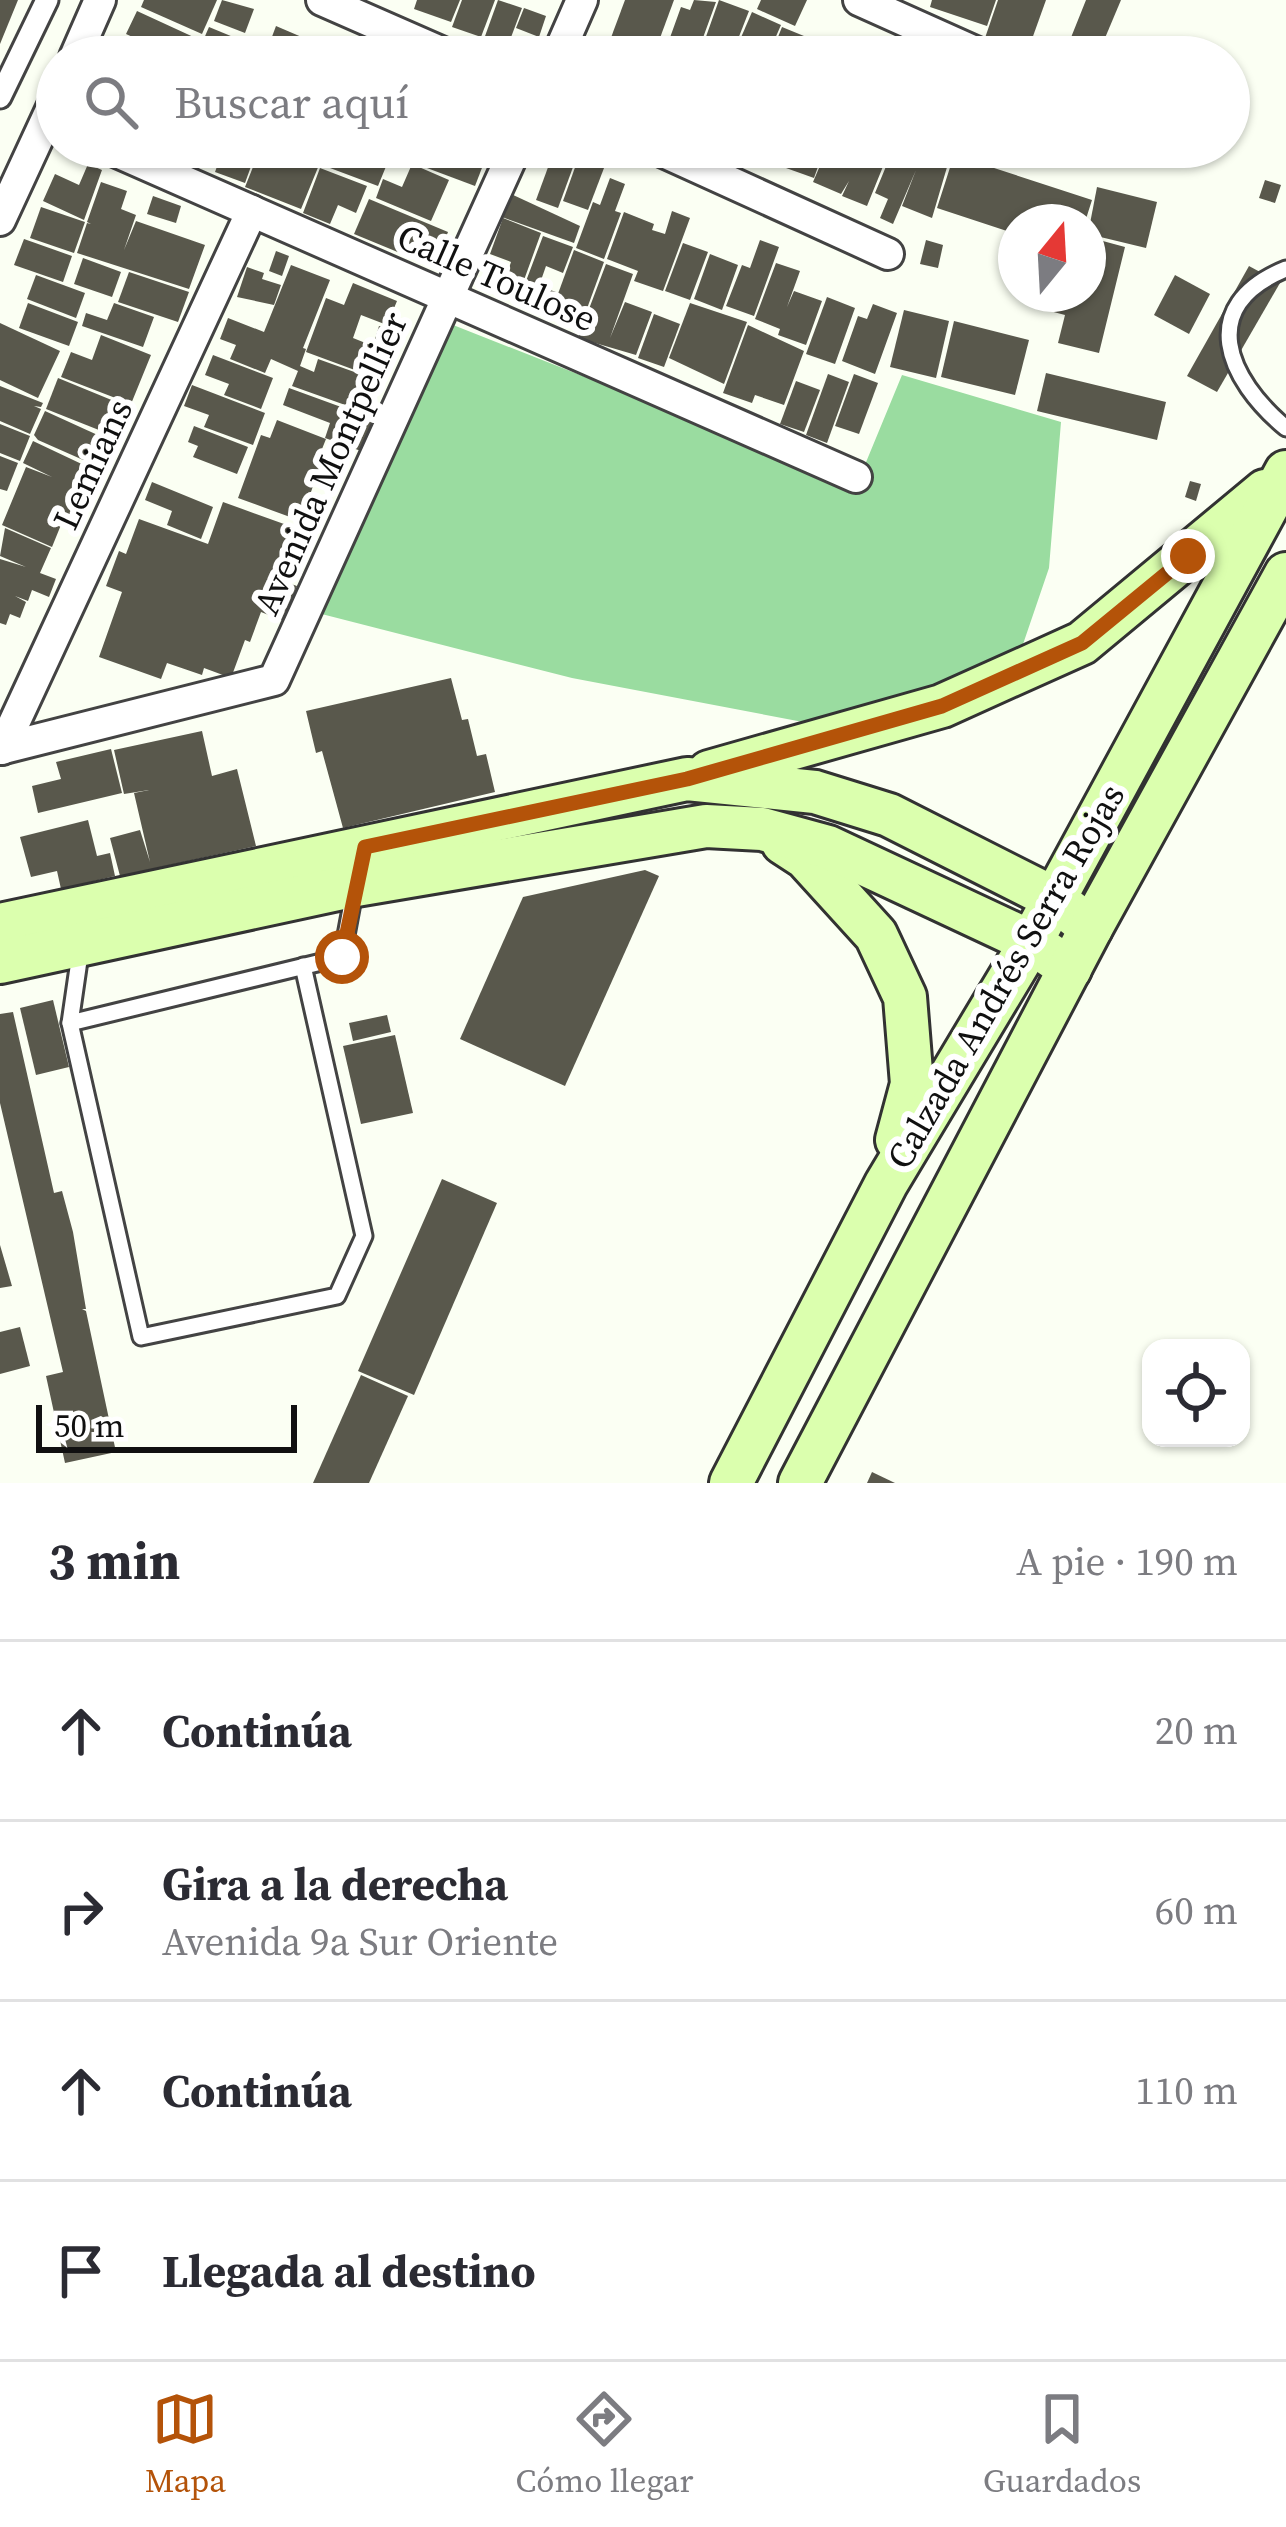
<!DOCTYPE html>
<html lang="es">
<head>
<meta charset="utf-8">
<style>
  :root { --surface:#fff; --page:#f2f2f3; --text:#2b2b33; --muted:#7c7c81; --line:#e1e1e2; --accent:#b45309 }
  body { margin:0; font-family:"Source Serif 4",serif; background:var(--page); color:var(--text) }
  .controls { position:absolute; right:36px; bottom:36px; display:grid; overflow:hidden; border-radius:24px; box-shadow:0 3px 9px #0004 }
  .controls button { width:108px; height:108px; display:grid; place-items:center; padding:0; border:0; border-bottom:3px solid var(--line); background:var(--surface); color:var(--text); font:60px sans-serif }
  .compass { position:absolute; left:998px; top:204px; width:108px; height:108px; border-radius:50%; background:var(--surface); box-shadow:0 3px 9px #0004; rotate:18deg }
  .scale { position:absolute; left:36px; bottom:30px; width:261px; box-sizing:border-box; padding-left:12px; border:6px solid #101010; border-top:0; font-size:33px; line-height:42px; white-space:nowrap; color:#101010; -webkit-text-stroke:9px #fff; paint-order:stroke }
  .stop { position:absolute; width:36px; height:36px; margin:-27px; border:9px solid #b45309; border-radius:50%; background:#fff }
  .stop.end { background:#b45309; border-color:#fff; box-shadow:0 3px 12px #0008 }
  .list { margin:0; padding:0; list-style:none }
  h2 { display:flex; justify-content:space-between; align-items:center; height:156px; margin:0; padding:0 48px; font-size:51px }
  h2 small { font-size:39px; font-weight:400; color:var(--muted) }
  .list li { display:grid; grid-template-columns:78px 1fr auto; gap:36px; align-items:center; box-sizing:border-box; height:180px; padding:0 48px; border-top:3px solid var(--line) }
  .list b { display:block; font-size:45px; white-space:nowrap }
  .list p { margin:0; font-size:39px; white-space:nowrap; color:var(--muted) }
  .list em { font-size:39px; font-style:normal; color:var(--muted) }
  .icon { flex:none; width:66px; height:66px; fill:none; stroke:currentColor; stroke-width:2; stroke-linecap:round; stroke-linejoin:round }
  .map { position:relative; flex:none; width:1286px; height:1483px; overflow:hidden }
  .search { position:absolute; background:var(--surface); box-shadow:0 3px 9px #0004; left:36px; right:36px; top:36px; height:132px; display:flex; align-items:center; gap:30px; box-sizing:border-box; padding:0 42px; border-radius:66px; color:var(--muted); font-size:45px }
  .sheet { height:876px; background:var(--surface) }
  nav { display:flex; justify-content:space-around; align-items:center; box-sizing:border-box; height:168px; border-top:3px solid var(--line); background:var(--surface); font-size:33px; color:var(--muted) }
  nav a { display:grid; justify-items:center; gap:6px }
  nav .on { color:var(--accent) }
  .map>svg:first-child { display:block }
  .forest { fill:#9adca0 }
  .building { fill:#59584c }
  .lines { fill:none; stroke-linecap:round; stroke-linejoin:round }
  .service-casing { stroke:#434343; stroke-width:21 }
  .pedestrian-casing { stroke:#434343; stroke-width:27 }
  .minor-casing { stroke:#434343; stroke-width:36 }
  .secondary-casing { stroke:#323232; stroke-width:48 }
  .service { stroke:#fff; stroke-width:15 }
  .pedestrian { stroke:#fff; stroke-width:21 }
  .minor { stroke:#fff; stroke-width:30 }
  .secondary { stroke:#dbffae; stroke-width:42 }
  .route { stroke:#b45309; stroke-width:15 }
  .labels { text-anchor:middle; stroke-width:12; stroke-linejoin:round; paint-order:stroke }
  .street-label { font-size:36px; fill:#101010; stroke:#fff }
</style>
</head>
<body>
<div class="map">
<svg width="1286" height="1483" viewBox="0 0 1286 1483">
  <rect width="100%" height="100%" fill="#fbfff3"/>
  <!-- forest -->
  <path class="forest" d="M 443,321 L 857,484 L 902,375 L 1061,422 L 1049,568 L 1020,653 L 935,693 L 824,726 L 572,678 L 306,610 Z"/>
  <!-- building -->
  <g class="building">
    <path d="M 0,0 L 18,0 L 0,44 Z"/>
    <path d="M 144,0 L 217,0 L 202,34 L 141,7 Z"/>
    <path d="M 222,0 L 254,9 L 245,33 L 214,21 Z"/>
    <path d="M 417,0 L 460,0 L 451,22 L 414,9 Z"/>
    <path d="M 462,0 L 495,0 L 481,37 L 452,27 Z"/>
    <path d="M 498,0 L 522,8 L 507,48 L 484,39 Z"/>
    <path d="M 625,0 L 674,0 L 653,57 L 609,43 Z"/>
    <path d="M 694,0 L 716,2 L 696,57 L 663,57 L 681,7 L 690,10 Z"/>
    <path d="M 719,0 L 749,11 L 731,57 L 702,48 Z"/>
    <path d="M 761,0 L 807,0 L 795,26 L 757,9 Z"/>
    <path d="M 932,0 L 996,0 L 987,26 L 930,7 Z"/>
    <path d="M 998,0 L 1046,0 L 1027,53 L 985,38 Z"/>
    <path d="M 1086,0 L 1121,0 L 1097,57 L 1084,57 L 1066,50 Z"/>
    <path d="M 524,8 L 546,16 L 539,37 L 516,28 Z"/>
    <path d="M 137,11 L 200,40 L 192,57 L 130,57 L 137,39 L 126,34 Z"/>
    <path d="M 752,12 L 781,25 L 767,57 L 736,57 L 733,56 Z"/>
    <path d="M 276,26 L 304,38 L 296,57 L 236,57 L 243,40 L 267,50 Z"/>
    <path d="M 209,27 L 238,39 L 231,57 L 196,57 Z"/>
    <path d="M 782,27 L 838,50 L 835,57 L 770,57 Z"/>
    <path d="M 880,36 L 903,46 L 898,57 L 871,57 Z"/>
    <path d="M 573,44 L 607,57 L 569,57 Z"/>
    <path d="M 173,147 L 221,147 L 214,166 L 172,151 Z"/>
    <path d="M 224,147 L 258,147 L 245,183 L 215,172 Z"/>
    <path d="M 261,147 L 290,147 L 288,153 L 319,165 L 301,209 L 245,187 Z"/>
    <path d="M 327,147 L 394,147 L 378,186 L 330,168 L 333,159 L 324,156 Z"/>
    <path d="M 398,147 L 490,147 L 475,186 L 395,156 Z"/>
    <path d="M 794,147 L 825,147 L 814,178 L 786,168 Z"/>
    <path d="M 828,147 L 846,147 L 884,164 L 867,206 L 842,196 L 849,181 L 841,194 L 813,182 Z"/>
    <path d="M 894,147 L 920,147 L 950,157 L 932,218 L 902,206 L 916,170 L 893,224 L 880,218 L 888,199 L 875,193 Z"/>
    <path d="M 940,147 L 975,147 L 971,157 Z"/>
    <path d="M 554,151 L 576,159 L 558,208 L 536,200 Z"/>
    <path d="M 954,155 L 1092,200 L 1085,222 L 1016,222 L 1016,234 L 937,208 Z"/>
    <path d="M 578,159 L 604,168 L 588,210 L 563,201 Z"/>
    <path d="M 88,164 L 102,170 L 84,220 L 43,201 L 55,174 L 79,185 Z"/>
    <path d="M 412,164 L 449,180 L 431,221 L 376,198 L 383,179 L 402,187 Z"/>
    <path d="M 320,168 L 367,186 L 356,213 L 338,205 L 330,224 L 303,213 Z"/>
    <path d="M 610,178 L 625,184 L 615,211 L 621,213 L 604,259 L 576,248 L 593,202 L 600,205 Z"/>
    <path d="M 1265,180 L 1281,185 L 1275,203 L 1259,198 Z"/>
    <path d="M 101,182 L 127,191 L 121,209 L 136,215 L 124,250 L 136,221 L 205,245 L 189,289 L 77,253 L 87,223 L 91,224 L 87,222 Z"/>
    <path d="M 1097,187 L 1157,202 L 1146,248 L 1088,234 Z"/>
    <path d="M 511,194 L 580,226 L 574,243 L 502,217 Z"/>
    <path d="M 153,196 L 181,206 L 176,223 L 147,214 Z"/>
    <path d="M 369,199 L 448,232 L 434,267 L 354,234 Z"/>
    <path d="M 41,207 L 85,222 L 74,253 L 30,238 Z"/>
    <path d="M 672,211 L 690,218 L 663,291 L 634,281 L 638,271 L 607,259 L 624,212 L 654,224 L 652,230 L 665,234 Z"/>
    <path d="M 503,218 L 541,233 L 524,280 L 507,274 L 511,262 L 490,254 Z"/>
    <path d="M 543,236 L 573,247 L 563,273 L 546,266 L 539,286 L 556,292 L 547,316 L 517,305 Z"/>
    <path d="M 1088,237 L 1125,247 L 1099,353 L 1058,343 L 1065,315 L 1046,310 L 1051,294 L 1088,294 Z"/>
    <path d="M 24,239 L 72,256 L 63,282 L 14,265 Z"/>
    <path d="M 760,240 L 779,247 L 754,316 L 726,306 L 742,265 L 750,268 Z"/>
    <path d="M 926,240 L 943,245 L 938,268 L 920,264 Z"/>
    <path d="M 683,243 L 708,252 L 690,300 L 665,291 Z"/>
    <path d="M 574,250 L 604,262 L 585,314 L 555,302 Z"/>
    <path d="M 276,251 L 289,256 L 282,276 L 269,271 Z"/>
    <path d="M 710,254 L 738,265 L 722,310 L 694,299 Z"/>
    <path d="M 83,258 L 121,272 L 112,297 L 74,284 Z"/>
    <path d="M 776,263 L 800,271 L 787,307 L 794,291 L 822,301 L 806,345 L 778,335 L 780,329 L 755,319 Z"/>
    <path d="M 606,264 L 633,274 L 610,338 L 625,302 L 652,312 L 636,355 L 578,338 Z"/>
    <path d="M 291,265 L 330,280 L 303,348 L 306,349 L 300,366 L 314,372 L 318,359 L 374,379 L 368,396 L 354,391 L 348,406 L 292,386 L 298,371 L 271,359 L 265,373 L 230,359 L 236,345 L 220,339 L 228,318 L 264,332 Z"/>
    <path d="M 1249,266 L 1280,283 L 1217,392 L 1187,376 Z"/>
    <path d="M 247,267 L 264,273 L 262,279 L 281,285 L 274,305 L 237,297 Z"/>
    <path d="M 129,272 L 189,292 L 178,322 L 118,302 Z"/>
    <path d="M 36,275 L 85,293 L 76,318 L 27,299 Z"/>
    <path d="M 1175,275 L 1210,294 L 1189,334 L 1154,315 Z"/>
    <path d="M 353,283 L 397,301 L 387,325 L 361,315 L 353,338 L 373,346 L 379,326 L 401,333 L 390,365 L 377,361 L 371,376 L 306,352 L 326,298 L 344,305 Z"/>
    <path d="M 827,297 L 855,308 L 835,364 L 806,354 Z"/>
    <path d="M 28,303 L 78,322 L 69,346 L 19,328 Z"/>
    <path d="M 114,303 L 154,317 L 143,347 L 82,326 L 86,313 L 107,320 Z"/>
    <path d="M 690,303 L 747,322 L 724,384 L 669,358 Z"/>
    <path d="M 873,304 L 897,313 L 875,374 L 842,361 L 858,316 L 867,319 Z"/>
    <path d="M 904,310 L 949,321 L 936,378 L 890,367 Z"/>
    <path d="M 654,314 L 680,324 L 664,367 L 638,358 Z"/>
    <path d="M 954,321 L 1029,340 L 1015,395 L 941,377 Z"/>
    <path d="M 0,323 L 60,351 L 38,398 L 0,380 Z"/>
    <path d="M 748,325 L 804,351 L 784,405 L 755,395 L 752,403 L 723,393 Z"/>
    <path d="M 101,335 L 151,355 L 131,404 L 61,377 L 71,352 L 92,360 Z"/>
    <path d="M 213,355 L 273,378 L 261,409 L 224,395 L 229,384 L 205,375 Z"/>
    <path d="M 1046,373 L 1166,402 L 1157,440 L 1037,411 Z"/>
    <path d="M 828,374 L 849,382 L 827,443 L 806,435 Z"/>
    <path d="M 854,374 L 878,383 L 859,434 L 835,426 Z"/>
    <path d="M 58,378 L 131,408 L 119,438 L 46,409 Z"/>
    <path d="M 796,381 L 820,390 L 804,432 L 780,424 Z"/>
    <path d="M 192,385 L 265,413 L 253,445 L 204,427 L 209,415 L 184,406 Z"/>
    <path d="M 0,386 L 43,403 L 41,407 L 34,406 L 41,409 L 30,434 L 0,421 Z"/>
    <path d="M 289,388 L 374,419 L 361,451 L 325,438 L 330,423 L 283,405 Z"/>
    <path d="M 45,411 L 102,437 L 90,463 L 38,440 L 34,435 Z"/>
    <path d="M 277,420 L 326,439 L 318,459 L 331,463 L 326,477 L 317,474 L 311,492 L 322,496 L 312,525 L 238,498 L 261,435 L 270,438 Z"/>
    <path d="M 0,424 L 30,436 L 20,461 L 0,453 Z"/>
    <path d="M 194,426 L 248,447 L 237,474 L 193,457 L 198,446 L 188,442 Z"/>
    <path d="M 33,441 L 88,467 L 71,518 L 65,515 L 52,547 L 2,525 L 26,467 L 52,477 L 23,463 Z"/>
    <path d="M 0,456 L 18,463 L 7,491 L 0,489 Z"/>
    <path d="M 1190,481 L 1201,484 L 1196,501 L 1185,497 Z"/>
    <path d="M 152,482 L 213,507 L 201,539 L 167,525 L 172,511 L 145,500 Z"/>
    <path d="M 223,502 L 298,529 L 279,580 L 297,586 L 284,621 L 261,612 L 250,642 L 245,640 L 231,678 L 204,668 L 202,675 L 167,663 L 161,679 L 99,657 L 122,592 L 106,586 L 119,551 L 126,554 L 139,519 L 208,544 Z"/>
    <path d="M 5,528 L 51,548 L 40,573 L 56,579 L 49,597 L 32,590 L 28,601 L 15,596 L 26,602 L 20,618 L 10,614 L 6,625 L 0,623 L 0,559 L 26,567 L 0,556 Z"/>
    <path d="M 451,678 L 462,720 L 468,719 L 477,756 L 486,754 L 495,792 L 343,828 L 322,751 L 316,753 L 306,711 Z"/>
    <path d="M 202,731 L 212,776 L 237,769 L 256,846 L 120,876 L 110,838 L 140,830 L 150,862 L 134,793 L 149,790 L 124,794 L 114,750 Z"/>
    <path d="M 111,749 L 122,793 L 38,813 L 32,786 L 61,779 L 56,762 Z"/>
    <path d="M 88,820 L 97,856 L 110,853 L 115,876 L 61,889 L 57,871 L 31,877 L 20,837 Z"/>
    <path d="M 645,870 L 659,876 L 565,1086 L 460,1039 L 523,897 Z"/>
    <path d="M 53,1000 L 69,1067 L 36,1075 L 20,1008 Z"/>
    <path d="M 13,1012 L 54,1193 L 62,1191 L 73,1232 L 86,1309 L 82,1309 L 86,1311 L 116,1452 L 65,1463 L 46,1376 L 63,1372 L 0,1103 L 0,1014 Z"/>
    <path d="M 387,1015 L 391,1032 L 353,1041 L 349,1023 Z"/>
    <path d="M 395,1035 L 413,1113 L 361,1124 L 343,1046 Z"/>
    <path d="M 442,1179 L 497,1203 L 414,1395 L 358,1371 Z"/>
    <path d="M 0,1245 L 12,1286 L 0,1288 Z"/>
    <path d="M 20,1327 L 30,1366 L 0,1374 L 0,1332 Z"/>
    <path d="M 361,1375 L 408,1396 L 369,1483 L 313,1483 Z"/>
    <path d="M 872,1472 L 895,1483 L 867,1483 Z"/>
  </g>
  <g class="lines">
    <!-- service casing -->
    <g class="service-casing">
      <g id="service">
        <path d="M 1286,269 C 1195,306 1227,379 1286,428"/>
        <path d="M 81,947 L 70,1023 L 141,1337 L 337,1296 L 364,1236 L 303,966"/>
        <path d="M 70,1023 L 342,957 L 355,887"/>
      </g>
    </g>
    <!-- pedestrian casing -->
    <g class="pedestrian-casing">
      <path id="pedestrian" d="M 0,97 L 47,0"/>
    </g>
    <!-- minor casing -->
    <g class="minor-casing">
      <g id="minor">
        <path d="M 322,0 L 452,57"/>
        <path d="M 859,0 L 986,57"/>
        <path d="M 75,57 L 100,0"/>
        <path d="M 557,57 L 582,0"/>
        <path d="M 106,147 L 856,477"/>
        <path d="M 653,147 L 888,254"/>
        <path d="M 0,220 L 57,97"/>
        <path d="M 0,749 L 274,680 L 516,147"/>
        <path d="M 2,749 L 252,211"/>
      </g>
    </g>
    <!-- secondary casing -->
    <g class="secondary-casing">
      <g id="secondary">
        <path d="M 709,772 L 942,706 L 1082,643 L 1265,491"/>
        <path d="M 783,843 L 806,858 L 876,935 L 905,997 L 912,1084 L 897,1140"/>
        <path d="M 0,925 L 687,779 L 815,792 L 889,815 L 1053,898 L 1091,928"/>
        <path d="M 0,962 L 356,885 L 706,826 L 762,829 L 828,847 L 1031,942 L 1070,969"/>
        <path d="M 731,1483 L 886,1184 L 1031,942 L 1286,472"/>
        <path d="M 800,1483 L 1091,928 L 1286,574"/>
      </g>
    </g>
    <!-- service -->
    <use href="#service" class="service"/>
    <!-- pedestrian -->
    <use href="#pedestrian" class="pedestrian"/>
    <!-- minor -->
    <use href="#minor" class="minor"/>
    <!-- secondary -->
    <use href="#secondary" class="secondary"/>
  </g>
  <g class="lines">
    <!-- route -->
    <path class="route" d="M 342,957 L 365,847 L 687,779 L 942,706 L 1082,643 L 1188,556"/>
  </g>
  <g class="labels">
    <!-- street labels -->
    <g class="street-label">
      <text transform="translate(497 277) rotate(24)" y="13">Calle Toulose</text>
      <text transform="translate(330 463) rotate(-66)" y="13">Avenida Montpellier</text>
      <text transform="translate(92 464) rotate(-65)" y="13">Lemians</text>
      <text transform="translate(1005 976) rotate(-60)" y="13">Calzada Andrés Serra Rojas</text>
    </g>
  </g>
</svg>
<div class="controls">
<button><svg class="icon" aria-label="locate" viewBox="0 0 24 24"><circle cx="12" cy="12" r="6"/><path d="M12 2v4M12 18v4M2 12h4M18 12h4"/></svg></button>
</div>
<svg class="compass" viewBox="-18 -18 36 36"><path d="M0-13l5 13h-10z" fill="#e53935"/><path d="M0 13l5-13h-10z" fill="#7c7c81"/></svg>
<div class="scale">50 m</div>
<div class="stop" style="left:342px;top:957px"></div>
<div class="stop end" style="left:1188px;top:556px"></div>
<div class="search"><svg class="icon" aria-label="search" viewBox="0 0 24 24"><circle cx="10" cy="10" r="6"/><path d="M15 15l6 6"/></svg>Buscar aquí</div>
</div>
<section class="sheet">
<h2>3 min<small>A pie · 190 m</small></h2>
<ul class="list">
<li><svg class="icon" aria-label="ahead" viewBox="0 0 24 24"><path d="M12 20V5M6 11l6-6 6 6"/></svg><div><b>Continúa</b></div><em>20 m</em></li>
<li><svg class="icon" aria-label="right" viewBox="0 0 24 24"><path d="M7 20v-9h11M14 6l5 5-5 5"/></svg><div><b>Gira a la derecha</b><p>Avenida 9a Sur Oriente</p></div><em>60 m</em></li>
<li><svg class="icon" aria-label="ahead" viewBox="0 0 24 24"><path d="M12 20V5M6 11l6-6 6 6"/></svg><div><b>Continúa</b></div><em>110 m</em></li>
<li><svg class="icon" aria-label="arrive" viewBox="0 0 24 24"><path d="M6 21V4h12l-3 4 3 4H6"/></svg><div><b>Llegada al destino</b></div></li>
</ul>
</section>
<nav>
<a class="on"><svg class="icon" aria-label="map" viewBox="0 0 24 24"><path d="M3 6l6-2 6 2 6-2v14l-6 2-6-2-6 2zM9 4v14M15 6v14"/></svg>Mapa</a>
<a><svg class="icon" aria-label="directions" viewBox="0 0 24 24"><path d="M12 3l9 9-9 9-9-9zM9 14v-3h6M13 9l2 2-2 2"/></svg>Cómo llegar</a>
<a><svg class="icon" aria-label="saved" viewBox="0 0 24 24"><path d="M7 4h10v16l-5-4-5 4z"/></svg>Guardados</a>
</nav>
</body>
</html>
